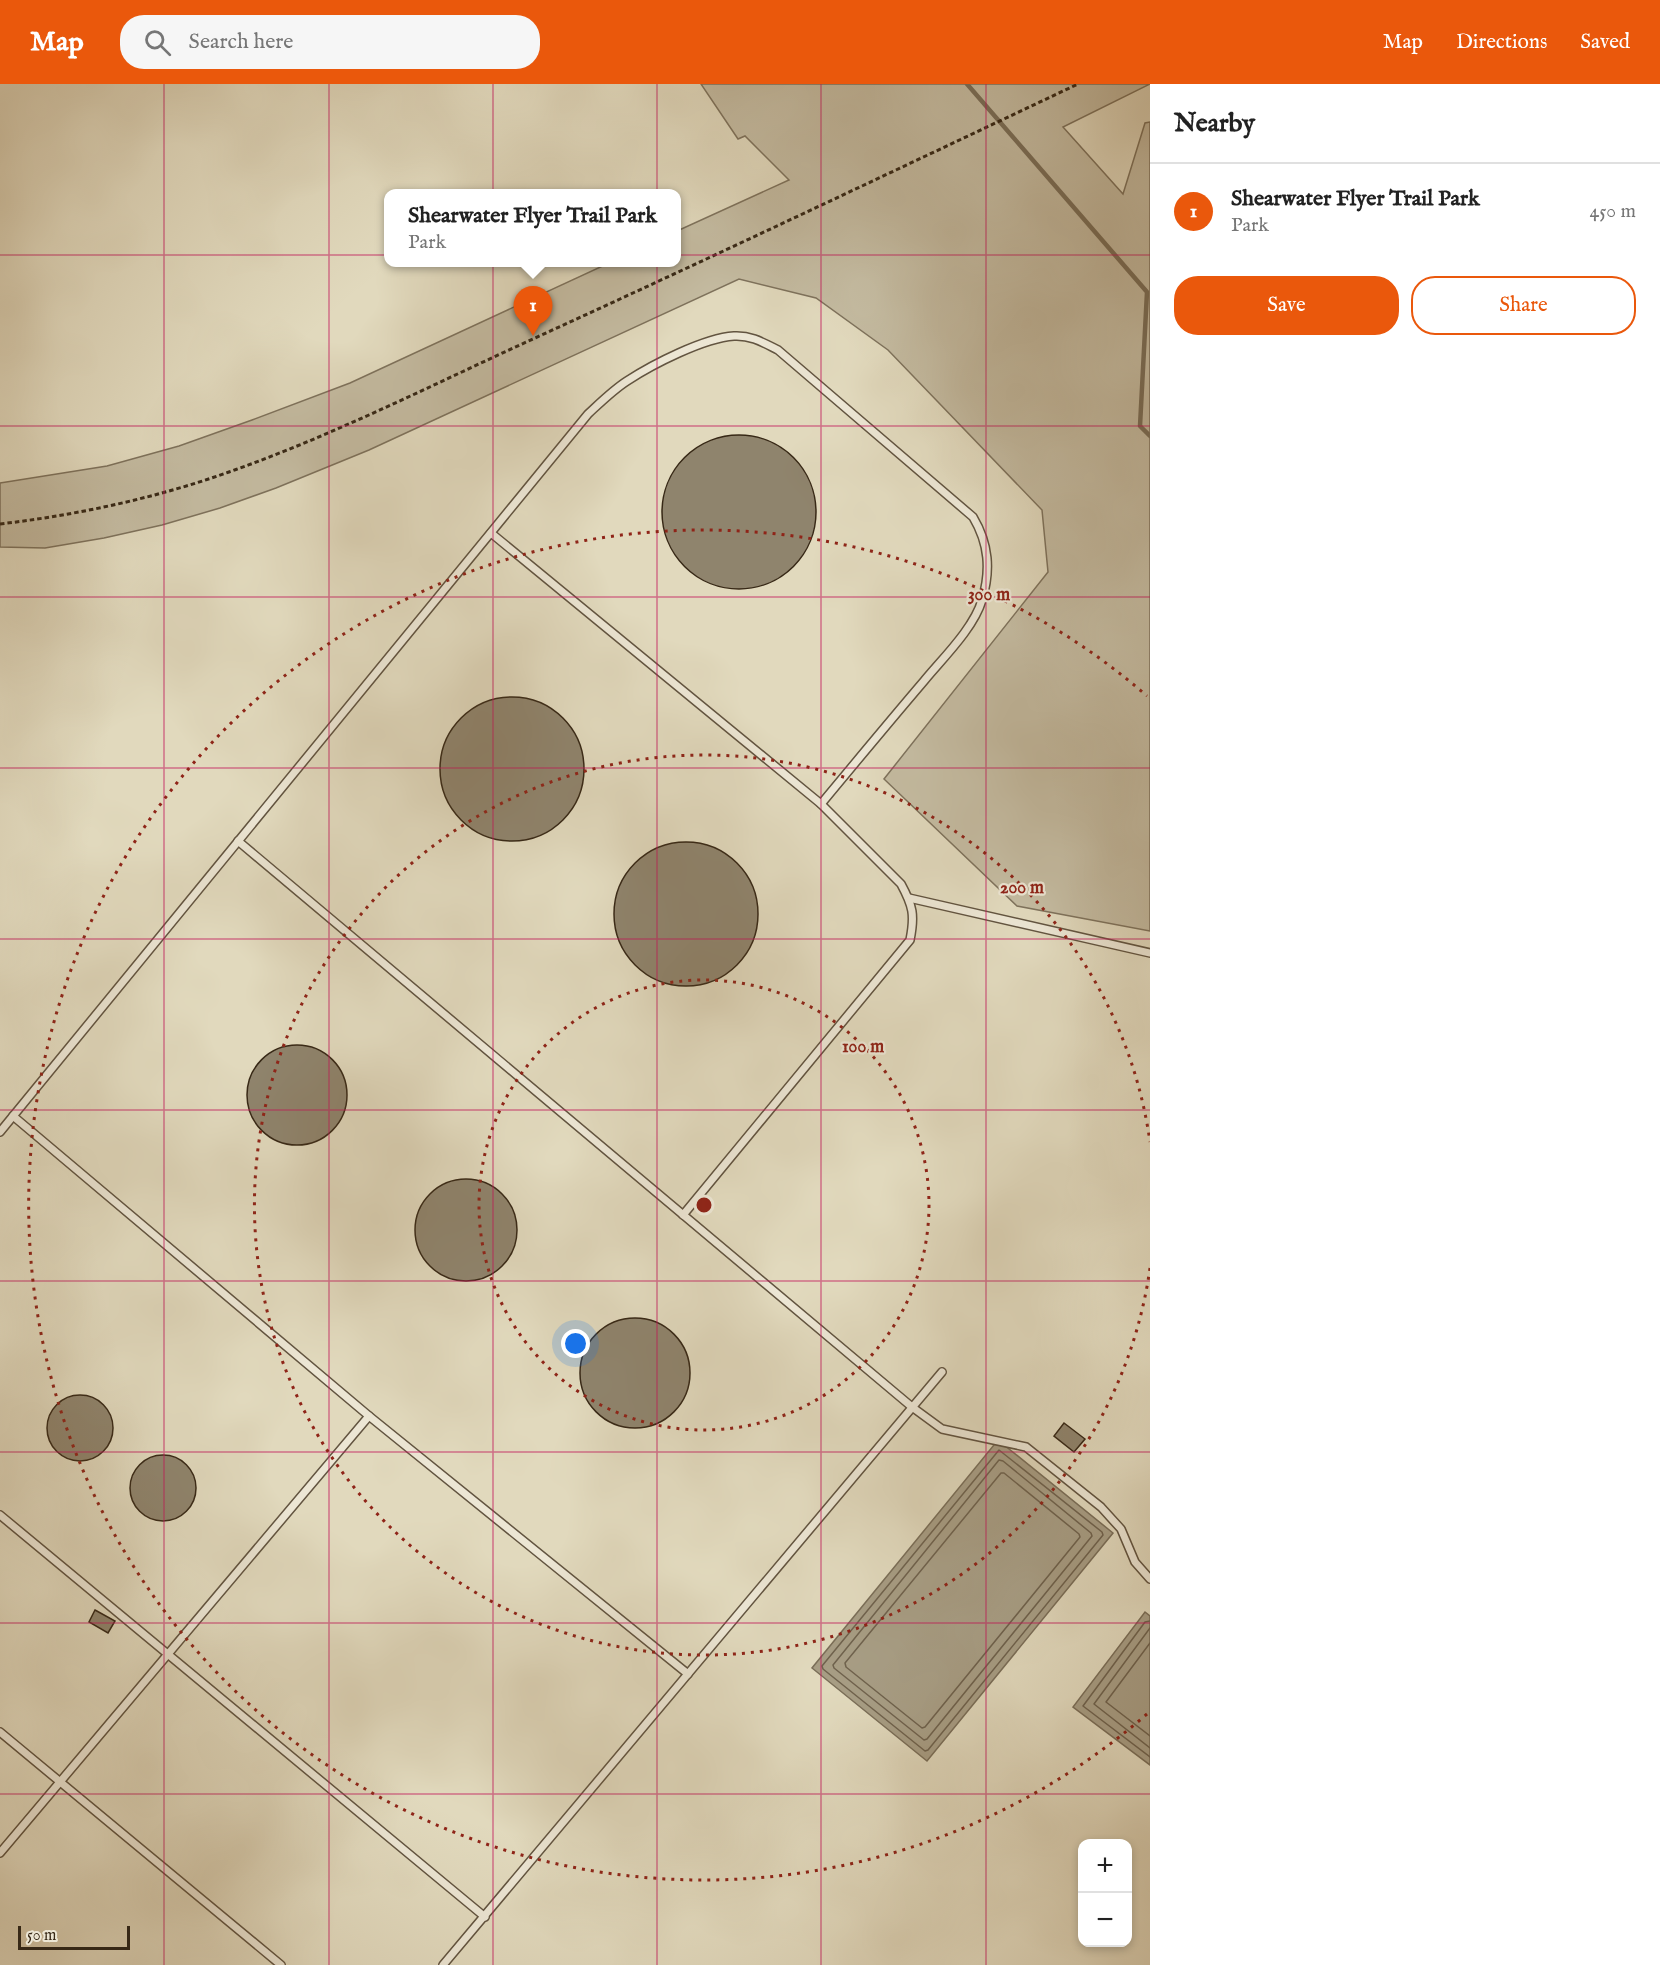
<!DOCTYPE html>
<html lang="en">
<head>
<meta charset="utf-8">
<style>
  :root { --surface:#fff; --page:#f6f6f6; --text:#222; --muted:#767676; --line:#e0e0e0; --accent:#ea580c }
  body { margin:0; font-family:"IM FELL English",serif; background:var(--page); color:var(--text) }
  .controls { position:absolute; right:18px; bottom:18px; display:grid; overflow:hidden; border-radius:12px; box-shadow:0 3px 9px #0003 }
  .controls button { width:54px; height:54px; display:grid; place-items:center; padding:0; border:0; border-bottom:2px solid var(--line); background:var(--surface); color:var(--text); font:30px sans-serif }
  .scale { position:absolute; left:18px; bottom:15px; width:112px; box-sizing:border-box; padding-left:6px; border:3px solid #372816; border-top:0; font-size:16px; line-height:21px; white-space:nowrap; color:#372816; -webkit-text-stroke:4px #ece6d4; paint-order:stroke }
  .you { position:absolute; left:576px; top:1260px; width:21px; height:21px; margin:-15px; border:4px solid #fff; border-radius:50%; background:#1a73e8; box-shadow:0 0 0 9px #1a73e833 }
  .badge { display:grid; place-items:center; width:39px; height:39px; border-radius:50%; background:var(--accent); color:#fff; font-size:20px; font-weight:700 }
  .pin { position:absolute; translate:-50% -50px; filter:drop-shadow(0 2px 3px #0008) }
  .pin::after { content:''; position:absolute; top:32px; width:21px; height:18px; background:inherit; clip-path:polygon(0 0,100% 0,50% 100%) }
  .popup { position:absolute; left:384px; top:105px; width:297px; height:78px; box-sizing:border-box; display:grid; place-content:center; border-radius:12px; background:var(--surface); filter:drop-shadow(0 2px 4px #0005); font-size:20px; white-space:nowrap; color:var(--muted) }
  .popup b { font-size:22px; color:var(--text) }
  .popup::after { content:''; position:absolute; left:50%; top:100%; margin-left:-12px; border:12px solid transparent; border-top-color:var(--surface) }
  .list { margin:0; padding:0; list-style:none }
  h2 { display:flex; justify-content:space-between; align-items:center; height:78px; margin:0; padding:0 24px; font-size:26px }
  h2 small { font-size:20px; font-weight:400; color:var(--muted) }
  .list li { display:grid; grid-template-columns:39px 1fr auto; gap:18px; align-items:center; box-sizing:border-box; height:96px; padding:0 24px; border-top:2px solid var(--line) }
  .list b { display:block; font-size:22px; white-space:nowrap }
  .list p { margin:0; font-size:20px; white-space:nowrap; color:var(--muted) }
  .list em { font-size:20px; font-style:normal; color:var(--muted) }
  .actions { display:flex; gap:12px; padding:18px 24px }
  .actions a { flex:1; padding:14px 0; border:2px solid var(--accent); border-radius:24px; text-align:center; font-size:21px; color:var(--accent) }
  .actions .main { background:var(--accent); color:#fff }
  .icon { flex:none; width:33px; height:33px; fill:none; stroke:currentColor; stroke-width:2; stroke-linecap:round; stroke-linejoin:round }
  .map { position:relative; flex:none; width:1150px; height:1881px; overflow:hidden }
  header { display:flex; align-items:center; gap:36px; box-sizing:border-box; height:84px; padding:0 30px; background:var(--accent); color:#fff }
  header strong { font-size:28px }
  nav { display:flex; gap:33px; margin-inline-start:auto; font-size:21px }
  .search { width:420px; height:54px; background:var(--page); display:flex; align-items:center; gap:15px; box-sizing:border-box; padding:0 21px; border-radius:24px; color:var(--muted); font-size:22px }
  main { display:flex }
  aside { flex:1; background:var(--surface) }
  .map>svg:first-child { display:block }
  .green { fill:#c4bba1; stroke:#7e725c; stroke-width:1.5 }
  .water { fill:#a79d84; stroke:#7a6e58; stroke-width:1.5 }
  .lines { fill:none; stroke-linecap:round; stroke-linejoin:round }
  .shore { stroke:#6f624d; stroke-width:1.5 }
  .stream { stroke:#7a6e58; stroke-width:4.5 }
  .building { fill:#8f846d; stroke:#372816; stroke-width:1.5 }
  .service-casing { stroke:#625440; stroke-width:10 }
  .path { stroke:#372816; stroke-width:3; stroke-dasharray:4.5 3; stroke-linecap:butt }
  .service { stroke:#ece6d4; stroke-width:7 }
  .grid { fill:none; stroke:#c2185b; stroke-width:1.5; stroke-opacity:0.55 }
  .ring { fill:none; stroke:#8f2418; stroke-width:3; stroke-dasharray:3 6 }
  .centre { fill:#8f2418; stroke:#ece6d4; stroke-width:3 }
  .ring-label { font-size:18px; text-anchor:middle; font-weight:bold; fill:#8f2418; stroke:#ece6d4; stroke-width:4.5; stroke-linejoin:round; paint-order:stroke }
</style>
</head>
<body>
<header>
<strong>Map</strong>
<div class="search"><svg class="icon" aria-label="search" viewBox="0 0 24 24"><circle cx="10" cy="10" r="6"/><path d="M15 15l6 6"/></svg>Search here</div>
<nav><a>Map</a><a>Directions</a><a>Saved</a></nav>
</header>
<main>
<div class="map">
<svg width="1150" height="1881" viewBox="0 0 1150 1881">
  <rect width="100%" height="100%" fill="#e1d9bd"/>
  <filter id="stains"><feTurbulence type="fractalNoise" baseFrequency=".00333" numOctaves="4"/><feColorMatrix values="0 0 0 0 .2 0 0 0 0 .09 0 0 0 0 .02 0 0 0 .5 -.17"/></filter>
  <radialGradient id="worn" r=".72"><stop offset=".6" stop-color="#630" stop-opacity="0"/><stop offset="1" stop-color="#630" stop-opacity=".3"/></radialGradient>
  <!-- green -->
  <path class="green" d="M 701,0 L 1150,0 L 1063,43 L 1123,110 L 1145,39 L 1150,38 L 1150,847 L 1017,822 L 884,695 L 1048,488 L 1042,426 L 888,266 L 816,214 L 739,195 L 369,366 L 276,404 L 220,424 L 162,441 L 104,454 L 45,464 L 0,463 L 0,399 L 107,382 L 179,362 L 252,336 L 350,299 L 609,179 L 677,178 L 677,147 L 789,96 L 745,52 L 738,55 Z"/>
  <!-- water -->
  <g class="water">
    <path d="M 998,1356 L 1113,1449 L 927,1677 L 812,1584 Z"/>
    <path d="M 1145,1528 L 1150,1532 L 1150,1681 L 1073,1623 Z"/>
  </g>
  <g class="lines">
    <!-- shore -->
    <g class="shore">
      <path d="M 999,1366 L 1102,1448 L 1103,1451 L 928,1666 L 925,1667 L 823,1585 L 822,1582 Z"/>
      <path d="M 999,1376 L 1003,1377 L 1091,1449 L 1092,1452 L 927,1655 L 924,1656 L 834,1584 L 833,1581 Z"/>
      <path d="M 1001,1389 L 1004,1389 L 1079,1450 L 1080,1453 L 925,1643 L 922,1644 L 846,1583 L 845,1579 Z"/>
      <path d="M 1150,1537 L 1145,1538 L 1083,1622 L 1150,1673"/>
      <path d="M 1150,1544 L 1094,1620 L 1150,1664"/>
      <path d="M 1150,1559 L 1106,1618 L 1150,1652"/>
    </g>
    <!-- stream -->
    <path class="stream" d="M 967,0 L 1147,208 L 1140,342 L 1150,352"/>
  </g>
  <!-- building -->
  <g class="building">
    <circle cx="739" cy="428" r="77"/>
    <circle cx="512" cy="685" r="72"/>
    <circle cx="686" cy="830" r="72"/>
    <circle cx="297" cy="1011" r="50"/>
    <circle cx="466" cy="1146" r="51"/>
    <circle cx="635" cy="1289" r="55"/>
    <circle cx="80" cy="1344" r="33"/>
    <path d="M 1064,1339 L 1085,1355 L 1074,1368 L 1054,1352 Z"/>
    <circle cx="163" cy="1404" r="33"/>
    <path d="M 95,1526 L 115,1537 L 108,1549 L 89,1538 Z"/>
  </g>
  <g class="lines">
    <!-- service casing -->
    <g class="service-casing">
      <g id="service">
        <path d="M 491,449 L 821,720 L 901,800 C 913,822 915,831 910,856 L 683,1131"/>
        <path d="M 238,757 L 912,1323 L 942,1345 L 1026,1363 L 1101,1423 L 1121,1445 L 1135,1478 L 1150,1495"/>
        <path d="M 909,814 L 1150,869"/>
        <path d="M 13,1032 L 369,1332 L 688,1590"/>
        <path d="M 0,1048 L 588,330 C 601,318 613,306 627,297 C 653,280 704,254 734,252 C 751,251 764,259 778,266 L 973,433 C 989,460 991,486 982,516 C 974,544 942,575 924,597 C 889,638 855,679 821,720"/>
        <path d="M 0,1431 L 485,1833"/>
        <path d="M 0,1648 L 281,1881"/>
        <path d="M 0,1769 L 369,1332"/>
        <path d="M 443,1881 L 942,1288"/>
      </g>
    </g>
    <!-- path -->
    <path class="path" d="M 0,440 C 77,431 156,414 229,388 C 334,351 434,300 535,254 C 717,171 898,85 1078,0"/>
    <!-- service -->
    <use href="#service" class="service"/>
  </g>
  <!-- grid -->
  <path class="grid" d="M 164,0 L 164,1881M 329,0 L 329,1881M 493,0 L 493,1881M 657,0 L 657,1881M 821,0 L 821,1881M 986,0 L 986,1881M 0,171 L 1150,171M 0,342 L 1150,342M 0,513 L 1150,513M 0,684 L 1150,684M 0,855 L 1150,855M 0,1026 L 1150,1026M 0,1197 L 1150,1197M 0,1368 L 1150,1368M 0,1539 L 1150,1539M 0,1710 L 1150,1710"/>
  <!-- distance rings -->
  <g class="ring">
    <circle cx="704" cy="1121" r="225"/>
    <path d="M1150 1184A450 450 0 1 1 1150 1058"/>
    <path d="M1147 1630A675 675 0 1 1 1147 612"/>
  </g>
  <circle cx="704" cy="1121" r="9" class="centre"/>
  <g class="ring-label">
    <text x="989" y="516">300 m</text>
    <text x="1022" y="809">200 m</text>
    <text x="863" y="968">100 m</text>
  </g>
  <rect width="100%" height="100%" filter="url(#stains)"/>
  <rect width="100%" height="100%" fill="url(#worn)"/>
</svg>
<div class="controls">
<button>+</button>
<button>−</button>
</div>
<div class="scale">50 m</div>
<div class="you"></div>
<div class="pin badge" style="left:533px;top:252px">1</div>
<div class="popup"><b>Shearwater Flyer Trail Park</b>Park</div>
</div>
<aside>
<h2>Nearby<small></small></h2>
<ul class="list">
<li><span class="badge">1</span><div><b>Shearwater Flyer Trail Park</b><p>Park</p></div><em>450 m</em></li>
</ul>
<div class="actions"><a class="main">Save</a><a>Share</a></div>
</aside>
</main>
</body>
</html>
